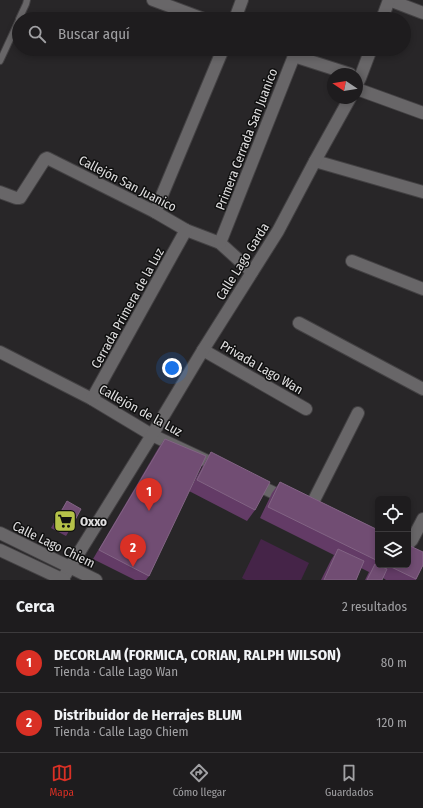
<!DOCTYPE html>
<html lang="es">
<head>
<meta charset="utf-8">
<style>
  :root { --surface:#1e1c1e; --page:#262527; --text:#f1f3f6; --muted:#a1a1a4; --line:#3c3a3c; --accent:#d93025 }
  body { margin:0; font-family:"Fira Sans Condensed",sans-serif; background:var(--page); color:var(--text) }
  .controls { position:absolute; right:12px; bottom:12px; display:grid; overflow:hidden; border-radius:6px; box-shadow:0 2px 6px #0003 }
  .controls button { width:36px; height:36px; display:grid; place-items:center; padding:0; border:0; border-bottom:1px solid var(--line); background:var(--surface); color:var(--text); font:20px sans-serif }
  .compass { position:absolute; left:327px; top:68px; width:36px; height:36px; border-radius:50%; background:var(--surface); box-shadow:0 2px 6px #0003; rotate:282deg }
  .you { position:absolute; left:172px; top:368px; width:14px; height:14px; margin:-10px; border:3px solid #fff; border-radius:50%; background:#1a73e8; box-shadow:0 0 0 6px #1a73e833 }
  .badge { display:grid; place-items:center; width:26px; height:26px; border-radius:50%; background:var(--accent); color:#fff; font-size:13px; font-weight:700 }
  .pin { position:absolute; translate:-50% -33px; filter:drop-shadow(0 1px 2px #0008) }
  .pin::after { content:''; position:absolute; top:21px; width:14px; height:12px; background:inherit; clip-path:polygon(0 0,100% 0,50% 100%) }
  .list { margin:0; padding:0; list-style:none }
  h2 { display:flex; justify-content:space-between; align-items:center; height:52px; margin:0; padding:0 16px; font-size:17px }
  h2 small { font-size:13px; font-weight:400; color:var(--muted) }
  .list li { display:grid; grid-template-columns:26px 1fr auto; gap:12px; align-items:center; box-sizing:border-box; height:60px; padding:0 16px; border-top:1px solid var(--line) }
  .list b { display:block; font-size:15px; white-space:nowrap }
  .list p { margin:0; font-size:13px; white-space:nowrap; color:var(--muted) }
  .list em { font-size:13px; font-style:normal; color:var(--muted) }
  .icon { flex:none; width:22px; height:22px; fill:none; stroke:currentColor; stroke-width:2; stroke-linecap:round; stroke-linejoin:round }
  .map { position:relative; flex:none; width:423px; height:580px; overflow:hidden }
  .search { position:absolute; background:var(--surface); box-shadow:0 2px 6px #0003; left:12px; right:12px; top:12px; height:44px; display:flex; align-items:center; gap:10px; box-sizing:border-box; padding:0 14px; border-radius:22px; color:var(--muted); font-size:15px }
  .sheet { height:172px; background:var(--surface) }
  nav { display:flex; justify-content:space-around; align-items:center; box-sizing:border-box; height:56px; border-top:1px solid var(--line); background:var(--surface); font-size:11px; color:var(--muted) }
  nav a { display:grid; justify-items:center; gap:2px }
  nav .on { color:var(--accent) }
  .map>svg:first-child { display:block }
  .green { fill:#452448 }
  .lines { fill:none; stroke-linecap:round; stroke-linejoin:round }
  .lane-casing { stroke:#434143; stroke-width:8 }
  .street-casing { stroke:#434143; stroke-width:14 }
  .secondary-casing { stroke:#434143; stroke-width:14 }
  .lane { stroke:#686668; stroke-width:6 }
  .street { stroke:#686668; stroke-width:12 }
  .secondary { stroke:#686668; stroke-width:12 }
  .wall { fill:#633b66 }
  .building { fill:#714d73; stroke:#826484 }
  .labels { text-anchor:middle; stroke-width:3; stroke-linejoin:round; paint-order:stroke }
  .street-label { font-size:13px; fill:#e0dfe0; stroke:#101010 }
  .poi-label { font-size:13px; font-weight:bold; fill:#e0dfe0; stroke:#101010; text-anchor:start }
</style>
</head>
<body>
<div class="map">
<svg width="423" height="580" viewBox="0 0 423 580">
  <rect width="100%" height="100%" fill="#282628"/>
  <!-- green -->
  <path class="green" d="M 261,539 L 309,563 L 301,580 L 246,580 L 242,578 Z"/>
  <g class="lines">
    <!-- lane casing -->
    <g class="lane-casing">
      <g id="lane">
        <path d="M 19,19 L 26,4 L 27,0"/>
        <path d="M 0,61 L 19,20"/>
      </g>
    </g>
    <!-- street casing -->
    <g class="street-casing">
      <g id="street">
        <path d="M 153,0 L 204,19"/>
        <path d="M 389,0 L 423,13"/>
        <path d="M 235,19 L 242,0"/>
        <path d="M 382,19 L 389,0"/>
        <path d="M 357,84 L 360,78 L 371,49"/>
        <path d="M 357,89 L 423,113"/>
        <path d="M 315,161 L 423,192"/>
        <path d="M 0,192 L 16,198 L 20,198 L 45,159 L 47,158 L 155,212 L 186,230 L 220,243 L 252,272"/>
        <path d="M 155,212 L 223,49"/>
        <path d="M 220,243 L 294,56 L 350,74"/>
        <path d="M 352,261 L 423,289"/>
        <path d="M 299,323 L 423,389"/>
        <path d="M 203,350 L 306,409"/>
        <path d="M 0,352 L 92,399 L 152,435 L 220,467"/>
        <path d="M 92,399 L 186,230"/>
        <path d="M 251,482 L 287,499"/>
        <path d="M 309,510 L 358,413"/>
        <path d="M 408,544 L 412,540 L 423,519"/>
        <path d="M 62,580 L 152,435 L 203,350 L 278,231 L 315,161 L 350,98"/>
      </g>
    </g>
    <!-- secondary casing -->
    <g class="secondary-casing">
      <g id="secondary">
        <path d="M 0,533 L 96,580"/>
        <path d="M 0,550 L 64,580"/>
      </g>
    </g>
    <!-- lane -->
    <use href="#lane" class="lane"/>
    <!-- street -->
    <use href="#street" class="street"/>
    <!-- secondary -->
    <use href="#secondary" class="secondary"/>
  </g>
  <!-- wall -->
  <g class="wall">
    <path d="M 165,439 L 149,576 L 146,580 L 135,580 L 93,559 L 159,447 Z"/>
    <path d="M 211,452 L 255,510 L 247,521 L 189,491 L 204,464 Z"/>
    <path d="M 280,482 L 378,530 L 378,565 L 423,565 L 416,580 L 386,580 L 383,578 L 382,580 L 365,580 L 369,572 L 361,568 L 356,580 L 321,580 L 331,560 L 334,555 L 260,518 L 272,493 Z"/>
    <path d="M 67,501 L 69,531 L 66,536 L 51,528 Z"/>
  </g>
  <!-- building -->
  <g class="building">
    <path d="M 165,439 L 206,456 L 149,576 L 99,550 Z"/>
    <path d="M 211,452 L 270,482 L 255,510 L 197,480 Z"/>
    <path d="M 280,482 L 378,530 L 378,561 L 268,507 Z"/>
    <path d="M 67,501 L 81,509 L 69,531 L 54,524 Z"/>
    <path d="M 408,545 L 423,552 L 423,565 L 416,579 L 387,565 L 408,565 Z"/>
    <path d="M 338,549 L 364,561 L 356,580 L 324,580 Z"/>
    <path d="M 375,564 L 387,569 L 382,580 L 367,580 Z"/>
  </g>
  <!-- icons -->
  <defs>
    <g id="supermarket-square" transform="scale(1.15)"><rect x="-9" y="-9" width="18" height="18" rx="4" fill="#b5c249" stroke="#101010"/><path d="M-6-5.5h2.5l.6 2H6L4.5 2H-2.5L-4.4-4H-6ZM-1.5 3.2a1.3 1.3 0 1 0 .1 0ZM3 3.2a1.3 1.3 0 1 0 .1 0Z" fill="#111"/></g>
  </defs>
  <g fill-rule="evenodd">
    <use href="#supermarket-square" x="65" y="521"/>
  </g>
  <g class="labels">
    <!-- street labels -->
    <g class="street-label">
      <text transform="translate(246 139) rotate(-69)" y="5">Primera Cerrada San Juanico</text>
      <text transform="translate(128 183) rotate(27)" y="5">Callejón San Juanico</text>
      <text transform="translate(242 261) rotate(-58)" y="5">Calle Lago Garda</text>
      <text transform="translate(127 308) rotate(-61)" y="5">Cerrada Primera de la Luz</text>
      <text transform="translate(262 367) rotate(30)" y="5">Privada Lago Wan</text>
      <text transform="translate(141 410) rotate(29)" y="5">Callejón de la Luz</text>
      <text transform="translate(54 544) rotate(26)" y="5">Calle Lago Chiem</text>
    </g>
    <!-- poi labels -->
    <g class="poi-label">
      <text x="80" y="526">Oxxo</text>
    </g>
  </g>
</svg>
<div class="controls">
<button><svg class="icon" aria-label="locate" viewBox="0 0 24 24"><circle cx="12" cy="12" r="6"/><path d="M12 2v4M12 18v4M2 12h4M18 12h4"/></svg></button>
<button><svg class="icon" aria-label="layers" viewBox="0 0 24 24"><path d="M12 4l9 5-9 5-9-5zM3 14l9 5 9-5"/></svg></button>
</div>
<svg class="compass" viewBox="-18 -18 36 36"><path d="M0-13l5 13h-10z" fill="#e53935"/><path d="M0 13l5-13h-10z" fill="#a1a1a4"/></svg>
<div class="you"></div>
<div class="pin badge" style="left:149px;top:511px">1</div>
<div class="pin badge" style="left:133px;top:567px">2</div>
<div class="search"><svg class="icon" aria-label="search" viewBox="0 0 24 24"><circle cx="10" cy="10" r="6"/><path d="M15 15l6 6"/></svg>Buscar aquí</div>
</div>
<section class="sheet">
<h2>Cerca<small>2 resultados</small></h2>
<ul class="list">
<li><span class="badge">1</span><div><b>DECORLAM (FORMICA, CORIAN, RALPH WILSON)</b><p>Tienda · Calle Lago Wan</p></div><em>80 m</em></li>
<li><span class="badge">2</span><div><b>Distribuidor de Herrajes BLUM</b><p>Tienda · Calle Lago Chiem</p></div><em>120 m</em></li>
</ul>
</section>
<nav>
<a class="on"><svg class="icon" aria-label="map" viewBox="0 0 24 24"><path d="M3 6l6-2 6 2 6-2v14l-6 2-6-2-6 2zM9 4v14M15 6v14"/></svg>Mapa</a>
<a><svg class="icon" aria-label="directions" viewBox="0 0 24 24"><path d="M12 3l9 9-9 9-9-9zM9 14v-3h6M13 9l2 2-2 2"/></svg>Cómo llegar</a>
<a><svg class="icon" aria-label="saved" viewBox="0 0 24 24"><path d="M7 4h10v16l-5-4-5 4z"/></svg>Guardados</a>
</nav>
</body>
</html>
